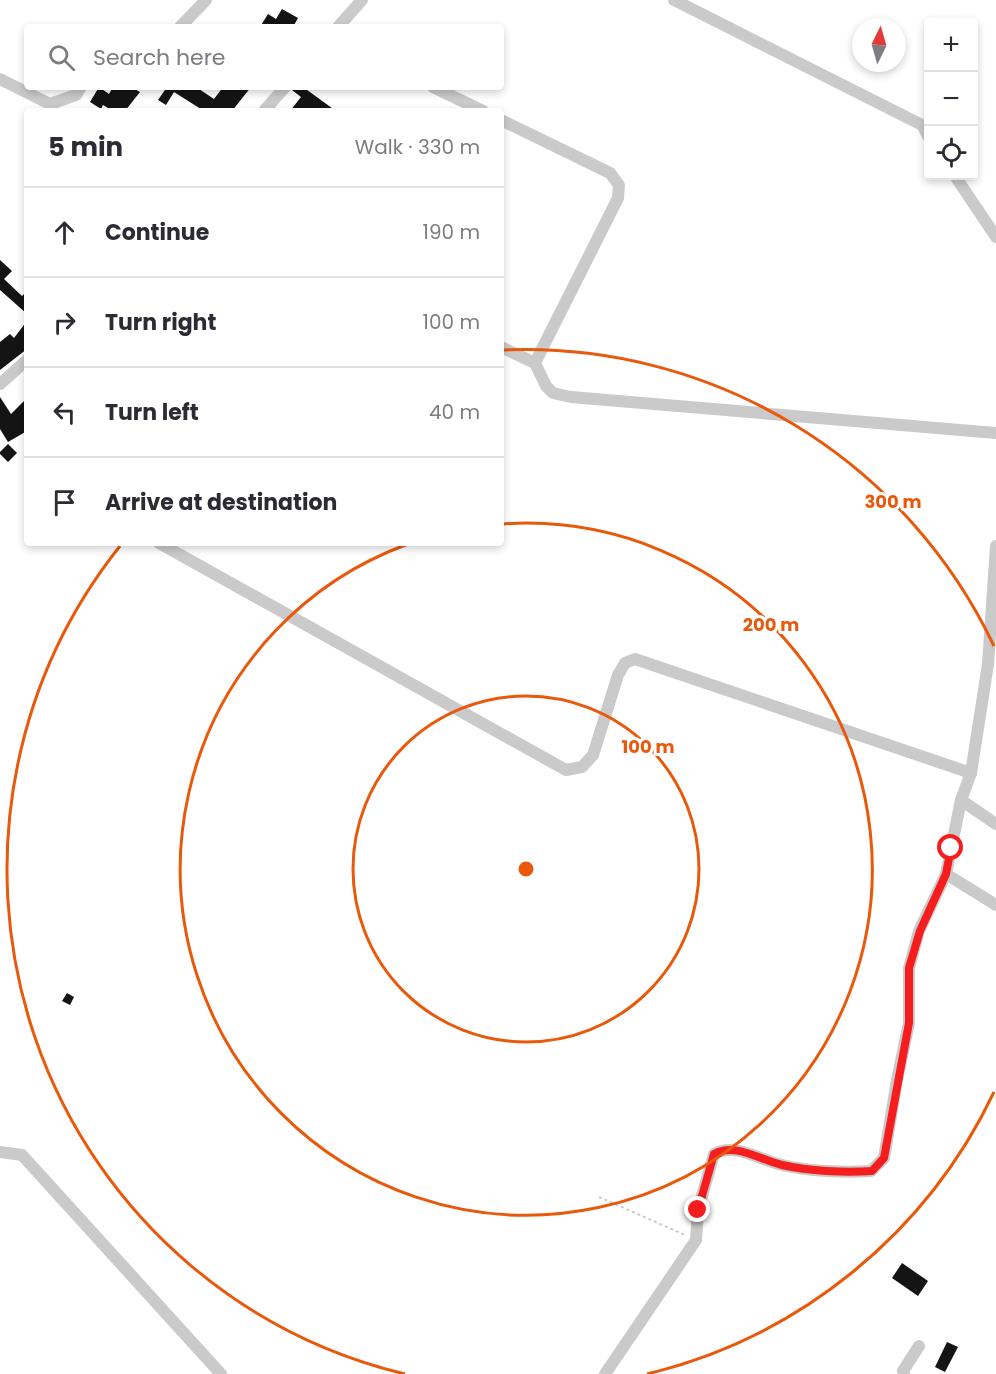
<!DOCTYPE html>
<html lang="en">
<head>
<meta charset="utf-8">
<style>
  :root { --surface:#fff; --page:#f7f7f7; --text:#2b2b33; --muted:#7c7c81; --line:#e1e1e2 }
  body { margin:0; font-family:Poppins,sans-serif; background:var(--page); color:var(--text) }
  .controls { position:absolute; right:18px; top:18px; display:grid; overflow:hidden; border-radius:6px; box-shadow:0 3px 9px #0003 }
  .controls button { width:54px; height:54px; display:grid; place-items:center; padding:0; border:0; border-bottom:2px solid var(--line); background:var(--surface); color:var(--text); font:30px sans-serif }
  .compass { position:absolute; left:852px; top:18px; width:54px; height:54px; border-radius:50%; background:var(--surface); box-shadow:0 3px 9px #0003; rotate:5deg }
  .stop { position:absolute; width:18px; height:18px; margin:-14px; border:4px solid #f51d1e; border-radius:50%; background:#fff }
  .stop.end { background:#f51d1e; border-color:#fff; box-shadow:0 2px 6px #0008 }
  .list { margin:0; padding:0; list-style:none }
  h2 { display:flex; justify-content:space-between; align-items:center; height:78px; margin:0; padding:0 24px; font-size:26px }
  h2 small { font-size:20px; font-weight:400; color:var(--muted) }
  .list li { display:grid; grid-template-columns:39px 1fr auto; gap:18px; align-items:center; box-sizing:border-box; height:90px; padding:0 24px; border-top:2px solid var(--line) }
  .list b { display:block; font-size:22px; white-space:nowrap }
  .list em { font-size:20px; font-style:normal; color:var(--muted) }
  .icon { flex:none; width:33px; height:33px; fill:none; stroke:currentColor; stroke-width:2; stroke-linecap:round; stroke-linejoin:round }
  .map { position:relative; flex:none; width:996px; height:1374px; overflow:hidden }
  .search { position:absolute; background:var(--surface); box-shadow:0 3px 9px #0003; left:24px; top:24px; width:480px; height:66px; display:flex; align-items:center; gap:15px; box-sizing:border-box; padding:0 21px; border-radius:6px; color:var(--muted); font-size:22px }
  .panel { position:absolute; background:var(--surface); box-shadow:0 3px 9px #0003; left:24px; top:108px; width:480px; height:438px; border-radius:6px }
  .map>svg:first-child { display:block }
  .building { fill:#141414 }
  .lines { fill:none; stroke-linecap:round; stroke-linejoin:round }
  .path { stroke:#cacaca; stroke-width:2; stroke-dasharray:3 3; stroke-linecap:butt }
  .minor { stroke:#cacaca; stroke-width:12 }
  .route { stroke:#f51d1e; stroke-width:8 }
  .ring { fill:none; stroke:#e8590c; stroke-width:3 }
  .centre { fill:#e8590c; stroke:#fff; stroke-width:3 }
  .ring-label { font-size:18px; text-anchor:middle; font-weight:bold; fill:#e8590c; stroke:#fff; stroke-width:6; stroke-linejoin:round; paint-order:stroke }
</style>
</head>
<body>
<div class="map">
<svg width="996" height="1374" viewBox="0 0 996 1374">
  <rect width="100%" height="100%" fill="#fff"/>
  <!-- building -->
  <g class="building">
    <path d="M 282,9 L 298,18 L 293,27 L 260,27 L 268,14 L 276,19 Z"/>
    <path d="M 99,87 L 109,94 L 113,87 L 131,87 L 140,92 L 125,111 L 113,111 L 103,105 L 101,109 L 90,102 Z"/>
    <path d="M 167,87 L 196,87 L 214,99 L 223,87 L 251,87 L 232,111 L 204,111 L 174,92 L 166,105 L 158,100 Z"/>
    <path d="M 293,87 L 303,87 L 336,111 L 290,111 L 301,97 L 292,90 Z"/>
    <path d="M 0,260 L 12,271 L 4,279 L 22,296 L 27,291 L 27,314 L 0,290 Z"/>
    <path d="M 27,321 L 27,349 L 0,370 L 0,342 L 10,334 L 14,338 Z"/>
    <path d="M 0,397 L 11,414 L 27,398 L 27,431 L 8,442 L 0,429 Z"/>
    <path d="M 8,444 L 17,453 L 8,462 L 0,454 L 0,452 Z"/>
    <path d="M 67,993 L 74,997 L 70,1005 L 62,1001 Z"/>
    <path d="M 902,1263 L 928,1281 L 918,1296 L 892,1278 Z"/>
    <path d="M 947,1342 L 958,1347 L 945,1372 L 935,1367 Z"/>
  </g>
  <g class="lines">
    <!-- path -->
    <path class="path" d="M 599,1197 L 685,1235"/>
    <!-- minor -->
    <g class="minor">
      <path d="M 674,0 L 922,125 L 928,136"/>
      <path d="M 180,27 L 206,0"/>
      <path d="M 338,27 L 362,0"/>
      <path d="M 0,79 L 50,104 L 76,95 L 81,87"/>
      <path d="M 433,87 L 483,111"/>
      <path d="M 264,111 L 285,87"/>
      <path d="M 501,120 L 610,173 L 619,185 L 618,198 L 535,363"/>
      <path d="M 955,176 L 996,237"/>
      <path d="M 501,347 L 535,363 L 546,386 L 553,393 L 571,397 L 996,433"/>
      <path d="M 0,384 L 27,360"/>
      <path d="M 159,543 L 566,770 L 582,767 L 593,755 L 618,675 L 625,663 L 635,659 L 971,773"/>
      <path d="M 961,800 L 996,824"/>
      <path d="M 946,874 L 996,905"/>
      <path d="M 0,1152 L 22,1155 L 221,1374"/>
      <path d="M 605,1374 L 696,1240 L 698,1210 L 714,1154 C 735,1142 760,1160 782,1165 C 807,1171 845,1173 871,1171 L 884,1158 L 897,1080 L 909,1023 L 909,968 L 919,931 L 946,874 L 961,800 L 971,773 L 988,664 L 996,546"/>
      <path d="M 904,1374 L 903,1371 L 919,1346"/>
    </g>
  </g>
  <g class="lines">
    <!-- route -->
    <path class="route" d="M 698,1210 L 714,1154 C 735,1142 760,1160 782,1165 C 809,1171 844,1173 872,1171 L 884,1158 L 909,1023 L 909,968 L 920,931 L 946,874 L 951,848"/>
  </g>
  <!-- distance rings -->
  <g class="ring">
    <circle cx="526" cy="869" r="173"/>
    <path d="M502 524A346 346 0 1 1 408 544"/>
    <path d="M994 1092A519 519 0 0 1 647 1374M405 1374A519 519 0 0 1 120 546M503 350A519 519 0 0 1 994 646"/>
  </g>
  <circle cx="526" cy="869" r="9" class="centre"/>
  <g class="ring-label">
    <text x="893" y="508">300 m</text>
    <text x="771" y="631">200 m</text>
    <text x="648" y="753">100 m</text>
  </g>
</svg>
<div class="controls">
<button>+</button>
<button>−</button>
<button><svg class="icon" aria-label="locate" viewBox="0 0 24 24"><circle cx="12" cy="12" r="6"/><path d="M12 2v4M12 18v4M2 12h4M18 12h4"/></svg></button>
</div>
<svg class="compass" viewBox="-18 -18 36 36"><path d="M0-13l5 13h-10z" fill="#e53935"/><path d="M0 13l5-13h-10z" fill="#7c7c81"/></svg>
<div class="stop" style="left:951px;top:848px"></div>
<div class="stop end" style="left:698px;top:1210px"></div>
<div class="search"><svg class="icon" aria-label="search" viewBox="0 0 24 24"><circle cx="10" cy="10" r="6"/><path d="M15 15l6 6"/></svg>Search here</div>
<section class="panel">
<h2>5 min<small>Walk · 330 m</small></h2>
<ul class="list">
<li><svg class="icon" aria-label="ahead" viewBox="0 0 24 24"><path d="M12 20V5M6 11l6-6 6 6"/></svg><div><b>Continue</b></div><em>190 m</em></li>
<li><svg class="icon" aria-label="right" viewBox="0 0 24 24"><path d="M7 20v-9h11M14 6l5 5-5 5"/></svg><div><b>Turn right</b></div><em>100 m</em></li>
<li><svg class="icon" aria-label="left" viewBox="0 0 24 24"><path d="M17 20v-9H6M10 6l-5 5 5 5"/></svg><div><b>Turn left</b></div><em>40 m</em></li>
<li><svg class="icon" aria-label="arrive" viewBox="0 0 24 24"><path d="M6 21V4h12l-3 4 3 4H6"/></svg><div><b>Arrive at destination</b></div></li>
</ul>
</section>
</div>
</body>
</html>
